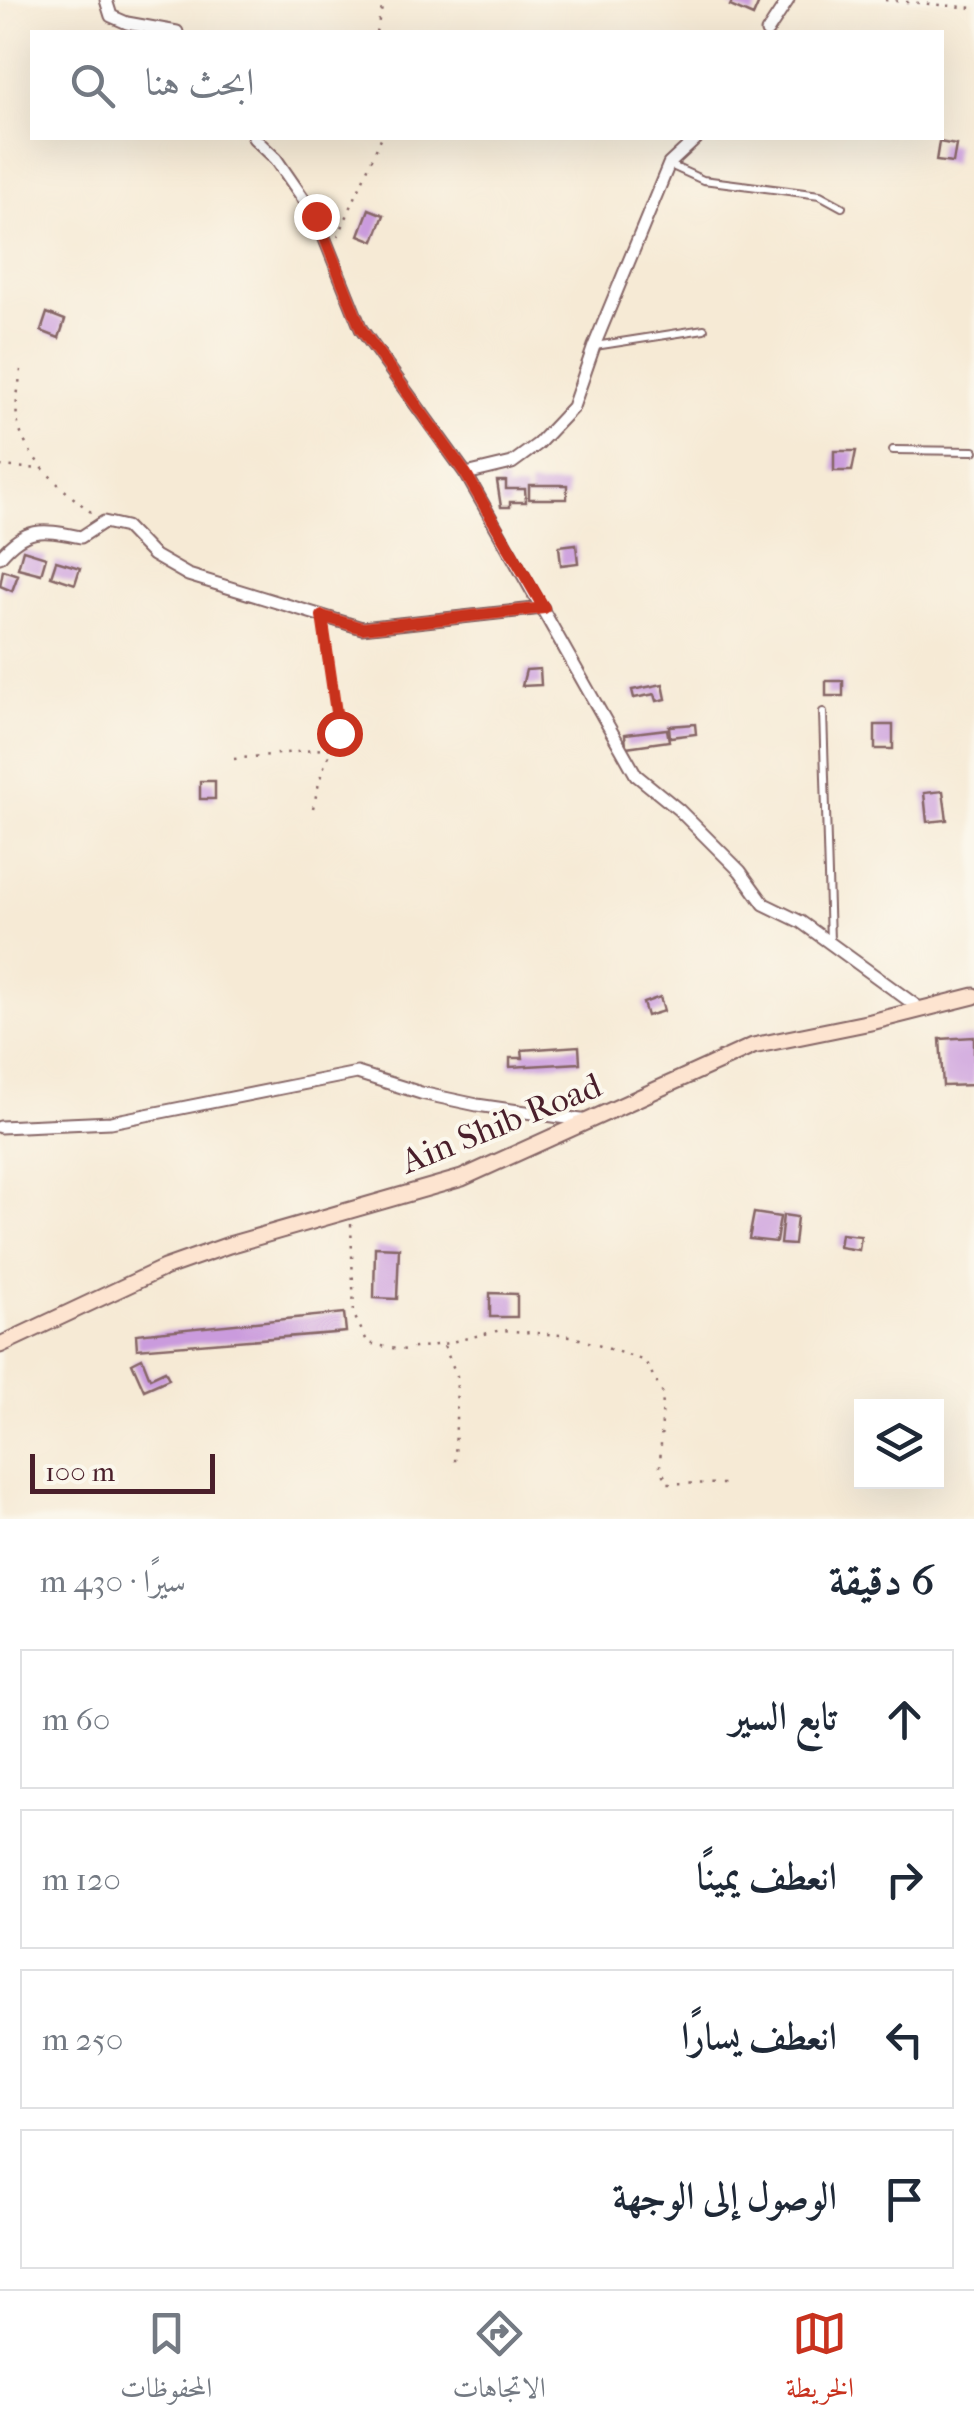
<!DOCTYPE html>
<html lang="ar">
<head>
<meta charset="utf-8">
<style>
  :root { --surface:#fff; --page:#f6f6f7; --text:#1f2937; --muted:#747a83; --line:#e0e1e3; --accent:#c8321e }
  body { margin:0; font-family:"IM FELL French Canon",Amiri,serif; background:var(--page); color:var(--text); direction:rtl }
  .controls { position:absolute; right:30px; bottom:30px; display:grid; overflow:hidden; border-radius:0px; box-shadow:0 10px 40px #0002 }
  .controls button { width:90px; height:90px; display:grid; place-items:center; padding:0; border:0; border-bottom:2px solid var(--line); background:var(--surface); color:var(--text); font:50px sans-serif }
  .scale { position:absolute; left:30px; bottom:25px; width:185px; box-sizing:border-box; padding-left:10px; border:5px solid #4a1f2b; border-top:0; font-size:28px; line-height:35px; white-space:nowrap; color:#4a1f2b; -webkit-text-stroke:8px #fbf7ec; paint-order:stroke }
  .stop { position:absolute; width:30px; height:30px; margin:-22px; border:8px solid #c8321e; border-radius:50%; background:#fff }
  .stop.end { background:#c8321e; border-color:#fff; box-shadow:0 2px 10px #0008 }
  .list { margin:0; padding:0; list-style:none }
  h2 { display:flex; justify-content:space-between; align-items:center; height:130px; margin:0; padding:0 40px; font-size:42px }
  h2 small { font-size:32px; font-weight:400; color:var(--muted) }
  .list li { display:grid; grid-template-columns:65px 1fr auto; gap:30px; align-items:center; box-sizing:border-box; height:140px; margin:0 20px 20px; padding:0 20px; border:2px solid var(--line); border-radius:0px }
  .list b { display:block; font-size:38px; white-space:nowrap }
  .list em { font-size:32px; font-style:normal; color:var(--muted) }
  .icon { flex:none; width:55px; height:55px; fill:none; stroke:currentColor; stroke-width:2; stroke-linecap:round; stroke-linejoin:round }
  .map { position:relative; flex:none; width:974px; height:1519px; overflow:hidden; direction:ltr }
  .search { position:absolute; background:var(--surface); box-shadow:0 10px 40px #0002; left:30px; right:30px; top:30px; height:110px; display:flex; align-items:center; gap:25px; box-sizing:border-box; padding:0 35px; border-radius:0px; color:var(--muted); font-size:38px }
  .sheet { height:770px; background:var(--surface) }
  nav { display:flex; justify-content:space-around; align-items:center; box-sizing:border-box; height:140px; border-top:2px solid var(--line); background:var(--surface); font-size:28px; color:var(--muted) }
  nav a { display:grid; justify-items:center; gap:5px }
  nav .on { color:var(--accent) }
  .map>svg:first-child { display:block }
  .building { fill:#ca9bdd }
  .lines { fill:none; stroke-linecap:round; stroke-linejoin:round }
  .lane-casing { stroke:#866666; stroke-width:10 }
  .street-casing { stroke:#866666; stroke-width:15 }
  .secondary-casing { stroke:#866666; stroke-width:19 }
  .path { stroke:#866666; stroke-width:2.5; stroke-dasharray:2.5 8; stroke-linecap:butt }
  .lane { stroke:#fff; stroke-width:6 }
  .street { stroke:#fff; stroke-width:11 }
  .secondary { stroke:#fde4d0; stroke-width:15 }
  .route { stroke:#c8321e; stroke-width:12 }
  .labels { text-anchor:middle; stroke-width:8; stroke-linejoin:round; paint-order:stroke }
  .street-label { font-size:35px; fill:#4a1f2b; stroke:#fbf7ec }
</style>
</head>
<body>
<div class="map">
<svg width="974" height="1519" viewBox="0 0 974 1519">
  <rect width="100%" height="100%" fill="#fbf7ec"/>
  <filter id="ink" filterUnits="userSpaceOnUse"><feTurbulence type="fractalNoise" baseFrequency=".01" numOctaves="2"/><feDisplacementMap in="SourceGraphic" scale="20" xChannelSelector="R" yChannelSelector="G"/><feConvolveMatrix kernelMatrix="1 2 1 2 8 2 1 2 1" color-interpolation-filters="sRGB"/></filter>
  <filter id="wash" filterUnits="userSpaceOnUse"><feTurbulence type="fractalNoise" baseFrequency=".0048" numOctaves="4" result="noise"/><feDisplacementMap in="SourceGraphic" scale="40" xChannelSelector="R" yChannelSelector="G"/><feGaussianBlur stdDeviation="2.25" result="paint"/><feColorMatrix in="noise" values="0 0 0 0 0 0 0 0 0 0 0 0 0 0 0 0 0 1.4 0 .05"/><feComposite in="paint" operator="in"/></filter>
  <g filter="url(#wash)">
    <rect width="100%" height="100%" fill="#f6ead5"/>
    <g id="blocks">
      <!-- building -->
      <g class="building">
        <path d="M 733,0 L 760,0 L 753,16 L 730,6 Z"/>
        <path d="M 939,142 L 956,145 L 953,163 L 936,161 Z"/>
        <path d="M 369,209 L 384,215 L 374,241 L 359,235 Z"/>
        <path d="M 47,313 L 65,320 L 59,338 L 41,331 Z"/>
        <path d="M 834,451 L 856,451 L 852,471 L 834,471 Z"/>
        <path d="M 497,481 L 506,481 L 506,489 L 525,489 L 526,502 L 510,502 L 510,507 L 501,507 Z"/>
        <rect x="529" y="485" width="38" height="14"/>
        <path d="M 576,544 L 578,563 L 561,565 L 559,546 Z"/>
        <path d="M 23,550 L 46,557 L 41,574 L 18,568 Z"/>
        <path d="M 56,561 L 80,568 L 75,584 L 51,576 Z"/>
        <path d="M 3,570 L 18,575 L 12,591 L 0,586 Z"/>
        <path d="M 540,669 L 541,685 L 522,686 L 526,670 Z"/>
        <rect x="826" y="681" width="17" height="15"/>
        <path d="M 663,684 L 666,699 L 657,701 L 655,694 L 634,698 L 632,690 Z"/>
        <path d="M 695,724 L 696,734 L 670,737 L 669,726 Z"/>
        <rect x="875" y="725" width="18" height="24"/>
        <path d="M 667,729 L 669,741 L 626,747 L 625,734 Z"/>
        <rect x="200" y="781" width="15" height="18"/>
        <path d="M 943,791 L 947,820 L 927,822 L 924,793 Z"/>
        <path d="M 660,997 L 664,1011 L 647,1016 L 643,1003 Z"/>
        <path d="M 974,1037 L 974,1085 L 943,1086 L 940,1039 Z"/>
        <path d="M 579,1046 L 580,1063 L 510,1067 L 510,1058 L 523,1058 L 522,1050 Z"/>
        <path d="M 754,1213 L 780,1217 L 776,1242 L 749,1239 Z"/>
        <path d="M 783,1215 L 797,1217 L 794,1245 L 780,1244 Z"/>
        <path d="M 841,1234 L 861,1236 L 859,1250 L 839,1247 Z"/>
        <path d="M 375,1247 L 399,1248 L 397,1299 L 374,1298 Z"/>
        <path d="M 490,1293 L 517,1294 L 517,1317 L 490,1317 Z"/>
        <path d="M 344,1313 L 346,1332 L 137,1349 L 136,1334 Z"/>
        <path d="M 142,1358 L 150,1378 L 165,1371 L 169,1379 L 144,1390 L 132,1363 Z"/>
      </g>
    </g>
  </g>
  <g filter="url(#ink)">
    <use href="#blocks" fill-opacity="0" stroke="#866666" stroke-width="2.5"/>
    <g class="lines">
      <!-- lane casing -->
      <g class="lane-casing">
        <g id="lane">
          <path d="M 670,165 L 703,180 L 820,195 L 842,207"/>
          <path d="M 595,346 L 704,329"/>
          <path d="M 893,450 L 974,451"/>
          <path d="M 823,712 L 830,941"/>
        </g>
      </g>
      <!-- street casing -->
      <g class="street-casing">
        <g id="street">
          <path d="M 106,0 L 111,16 L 127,23 L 177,32"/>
          <path d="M 767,32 L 788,0"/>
          <path d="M 254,138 L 276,159 L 316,217 L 361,329 L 466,474"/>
          <path d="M 697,138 L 669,164 L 594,346 L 573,407 L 538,444 L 512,463 L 466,474 L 636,775 L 679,810 L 740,871 L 764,904 L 801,922 L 922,1010"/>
          <path d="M 0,557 C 27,525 44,530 81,537 L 104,522 L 126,527 L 153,555 L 188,575 L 362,628 L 543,608"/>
          <path d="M 0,1127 L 111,1122 L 357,1073 L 421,1093 L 477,1105 L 588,1121"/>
        </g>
      </g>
      <!-- secondary casing -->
      <g class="secondary-casing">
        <path id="secondary" d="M 0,1345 L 164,1268 L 229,1245 L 462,1178 L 753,1046 L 871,1022 L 974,996"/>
      </g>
      <!-- path -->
      <g class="path">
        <path d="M 885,0 L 974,8"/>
        <path d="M 376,32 L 384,0"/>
        <path d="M 338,237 L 381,138"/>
        <path d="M 21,370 C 19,385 15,403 17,418 C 22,457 66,493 95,515"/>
        <path d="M 0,466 L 42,469"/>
        <path d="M 234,759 L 331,748"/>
        <path d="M 313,808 L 322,771 L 339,733 L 323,627"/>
        <path d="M 351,1224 L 354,1315 L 368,1343 L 401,1350 L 443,1344 L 501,1330 L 571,1336 L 645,1361 L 663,1394 L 660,1467 L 668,1483 L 725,1484"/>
        <path d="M 444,1346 L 457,1376 L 455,1465"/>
      </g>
      <!-- lane -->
      <use href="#lane" class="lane"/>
      <!-- street -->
      <use href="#street" class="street"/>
      <!-- secondary -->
      <use href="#secondary" class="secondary"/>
    </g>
  </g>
  <g class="lines" filter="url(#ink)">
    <!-- route -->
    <path class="route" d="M 316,216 L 361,329 L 466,474 L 544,608 L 362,628 L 322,616 L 339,733"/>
  </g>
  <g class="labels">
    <!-- street labels -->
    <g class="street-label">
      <text transform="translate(501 1123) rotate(-22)" y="12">Ain Shib Road</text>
    </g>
  </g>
</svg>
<div class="controls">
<button><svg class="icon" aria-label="layers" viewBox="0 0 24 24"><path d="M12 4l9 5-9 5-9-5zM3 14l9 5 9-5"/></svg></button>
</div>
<div class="scale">100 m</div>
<div class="stop" style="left:339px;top:733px"></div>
<div class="stop end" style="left:316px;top:216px"></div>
<div class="search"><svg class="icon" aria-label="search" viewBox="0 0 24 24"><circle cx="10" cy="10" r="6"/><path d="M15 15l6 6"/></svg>ابحث هنا</div>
</div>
<section class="sheet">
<h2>6 دقيقة<small>سيرًا · 430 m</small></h2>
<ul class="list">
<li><svg class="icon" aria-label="ahead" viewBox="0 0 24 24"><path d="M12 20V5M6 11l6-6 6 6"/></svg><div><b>تابع السير</b></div><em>60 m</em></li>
<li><svg class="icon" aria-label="right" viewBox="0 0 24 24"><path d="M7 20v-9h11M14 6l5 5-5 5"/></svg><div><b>انعطف يمينًا</b></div><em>120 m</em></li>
<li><svg class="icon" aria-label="left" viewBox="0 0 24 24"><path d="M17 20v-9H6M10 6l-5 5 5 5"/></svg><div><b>انعطف يسارًا</b></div><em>250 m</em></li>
<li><svg class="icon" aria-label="arrive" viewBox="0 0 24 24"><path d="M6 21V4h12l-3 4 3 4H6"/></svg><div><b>الوصول إلى الوجهة</b></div></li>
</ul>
</section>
<nav>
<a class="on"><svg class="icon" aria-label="map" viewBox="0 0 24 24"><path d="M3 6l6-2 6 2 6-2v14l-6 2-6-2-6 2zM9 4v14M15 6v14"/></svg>الخريطة</a>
<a><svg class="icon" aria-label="directions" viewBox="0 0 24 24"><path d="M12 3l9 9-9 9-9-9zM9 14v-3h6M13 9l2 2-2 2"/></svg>الاتجاهات</a>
<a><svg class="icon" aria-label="saved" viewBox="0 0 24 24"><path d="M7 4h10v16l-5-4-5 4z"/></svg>المحفوظات</a>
</nav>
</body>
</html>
